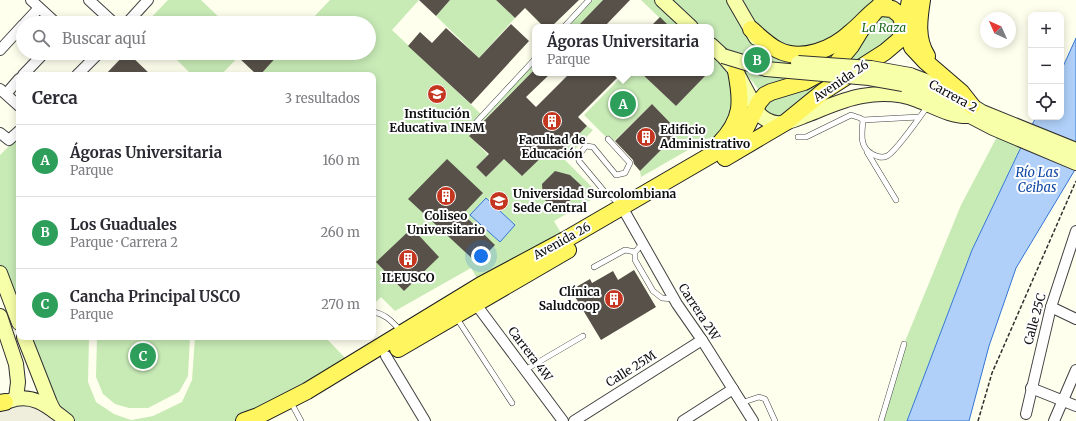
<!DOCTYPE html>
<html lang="es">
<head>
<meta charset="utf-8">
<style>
  :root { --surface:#fff; --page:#f7f7f7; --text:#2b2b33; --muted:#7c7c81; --line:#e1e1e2; --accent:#1a73e8 }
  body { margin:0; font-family:Merriweather,serif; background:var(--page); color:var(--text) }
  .controls { position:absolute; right:12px; top:12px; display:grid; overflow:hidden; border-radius:8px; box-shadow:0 2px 10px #0003 }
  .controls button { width:36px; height:36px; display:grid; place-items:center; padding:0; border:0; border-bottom:1px solid var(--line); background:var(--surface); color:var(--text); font:20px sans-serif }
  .compass { position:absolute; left:980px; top:12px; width:36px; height:36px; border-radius:50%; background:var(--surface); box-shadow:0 2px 10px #0003; rotate:315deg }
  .you { position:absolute; left:481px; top:256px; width:14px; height:14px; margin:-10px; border:3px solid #fff; border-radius:50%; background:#1a73e8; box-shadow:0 0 0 6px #1a73e833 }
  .badge { display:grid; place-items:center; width:26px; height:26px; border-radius:50%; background:var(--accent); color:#fff; font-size:13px; font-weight:700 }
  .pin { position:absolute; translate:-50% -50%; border:2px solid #fff; box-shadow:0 1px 4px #0006 }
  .popup { position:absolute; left:532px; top:24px; width:182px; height:52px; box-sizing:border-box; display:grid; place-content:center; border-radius:8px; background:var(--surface); filter:drop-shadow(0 1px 3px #0005); font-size:13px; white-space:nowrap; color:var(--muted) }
  .popup b { font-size:15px; color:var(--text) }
  .popup::after { content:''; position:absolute; left:50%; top:100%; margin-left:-8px; border:8px solid transparent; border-top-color:var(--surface) }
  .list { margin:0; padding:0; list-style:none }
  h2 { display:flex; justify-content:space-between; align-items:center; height:52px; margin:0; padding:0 16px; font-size:17px }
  h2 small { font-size:13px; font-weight:400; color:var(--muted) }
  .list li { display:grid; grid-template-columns:26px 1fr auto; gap:12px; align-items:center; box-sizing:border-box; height:72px; padding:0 16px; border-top:1px solid var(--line) }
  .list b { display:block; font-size:15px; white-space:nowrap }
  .list p { margin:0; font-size:13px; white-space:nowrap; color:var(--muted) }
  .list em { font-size:13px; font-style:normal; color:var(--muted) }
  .icon { flex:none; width:22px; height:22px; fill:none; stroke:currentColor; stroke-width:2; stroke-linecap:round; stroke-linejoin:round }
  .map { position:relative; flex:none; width:1076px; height:421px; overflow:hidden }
  .search { position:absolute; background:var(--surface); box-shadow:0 2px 10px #0003; left:16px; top:16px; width:360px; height:44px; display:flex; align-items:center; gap:10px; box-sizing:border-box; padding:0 14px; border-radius:22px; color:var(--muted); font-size:15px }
  .panel { position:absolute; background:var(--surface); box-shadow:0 2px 10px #0003; left:16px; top:72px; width:360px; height:268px; border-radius:8px }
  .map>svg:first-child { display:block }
  .green { fill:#c8ebb6 }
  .plaza { fill:#efeedd }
  .water { fill:#b0d0f9; stroke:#3476d4 }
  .building { fill:#575149 }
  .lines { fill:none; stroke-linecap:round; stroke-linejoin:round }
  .service-casing { stroke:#414141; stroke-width:6 }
  .minor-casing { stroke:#414141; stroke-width:12 }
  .secondary-casing { stroke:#303030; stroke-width:16 }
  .primary-casing { stroke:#1f1f1f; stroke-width:18 }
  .path { stroke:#303030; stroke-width:1.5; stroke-dasharray:4 2; stroke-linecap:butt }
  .service { stroke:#fff; stroke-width:5 }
  .minor { stroke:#fff; stroke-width:10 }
  .secondary { stroke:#f8ffa9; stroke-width:14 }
  .primary { stroke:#fff65f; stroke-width:16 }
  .secondary-bridge-casing { stroke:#303030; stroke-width:16; stroke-linecap:butt }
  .secondary-bridge { stroke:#f8ffa9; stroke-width:14 }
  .labels { text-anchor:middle; stroke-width:4; stroke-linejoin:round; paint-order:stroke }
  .park-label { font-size:12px; font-style:italic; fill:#1c691b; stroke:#fff }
  .street-label { font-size:12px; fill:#0e0e0e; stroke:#fff }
  .poi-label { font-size:12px; font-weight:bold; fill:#0e0e0e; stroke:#fff }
  .water-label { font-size:13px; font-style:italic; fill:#1148a6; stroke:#fff }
</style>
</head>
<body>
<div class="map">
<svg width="1076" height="421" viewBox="0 0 1076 421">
  <rect width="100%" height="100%" fill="#ffe"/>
  <!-- green -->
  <g class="green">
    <path d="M 168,0 L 201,0 L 225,23 L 146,23 Z"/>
    <path d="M 330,0 L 419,0 L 392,30 L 481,114 L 535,59 L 535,69 L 469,135 L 488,155 L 476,167 L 486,177 L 526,137 L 511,165 L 522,176 L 548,151 L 556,158 L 587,126 L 593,130 L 565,160 L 600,195 L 554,221 L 565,240 L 481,285 L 471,268 L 395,311 L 381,297 L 373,305 L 373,75 L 259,75 L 280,53 L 369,53 L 369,23 L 308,23 Z"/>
    <path d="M 450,0 L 496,0 L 515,18 L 479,58 L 436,16 Z"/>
    <path d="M 593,0 L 603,0 L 577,27 L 567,27 Z"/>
    <path d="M 641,0 L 661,0 L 692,27 L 669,27 Z"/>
    <path d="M 663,0 L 878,0 L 851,33 L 811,53 L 753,43 L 767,55 L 792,62 L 832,56 C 819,65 806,74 791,78 C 779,81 768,82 758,89 L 753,82 L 726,57 L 738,104 L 717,152 L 709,138 L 641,177 L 640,171 L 679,132 L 652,104 L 612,143 L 584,115 L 625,73 L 641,73 L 676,106 L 706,75 L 704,73 L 711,73 L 711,27 L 693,27 Z"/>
    <path d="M 888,14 L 899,24 L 893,38 L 783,116 L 775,117 L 766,113 L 765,108 L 770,100 L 842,68 L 851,59 L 879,16 Z"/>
    <path d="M 170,53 L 242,53 L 221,75 L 192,75 Z"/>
    <path d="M 999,133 L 1023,143 L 972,250 L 907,421 L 878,421 L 904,344 L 961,205 Z"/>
    <path d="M 19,136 L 19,322 L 0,272 L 0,155 Z"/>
    <path d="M 25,337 L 89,337 L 88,382 L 96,402 L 114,414 L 131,420 L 153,416 L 182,402 L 192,380 L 195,337 L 325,337 L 351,364 L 245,421 L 63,421 Z"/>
    <path d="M 97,337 L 190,337 L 188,376 L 179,392 L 148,408 L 129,408 L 115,404 L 103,394 L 96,377 Z"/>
  </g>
  <!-- plaza -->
  <path class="plaza" d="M 16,398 L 63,421 L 0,421 L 0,407 Z"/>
  <!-- water -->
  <g class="water">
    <path d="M 1076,38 L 1076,168 L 1016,268 L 989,346 L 969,421 L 907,421 L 972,250 L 1023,143 L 1036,117 L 1061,117 L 1061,71 Z"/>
    <path d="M 486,198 L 515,225 L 500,242 L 470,215 Z"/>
  </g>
  <!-- building -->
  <g class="building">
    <path d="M 419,0 L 450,0 L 436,16 Z"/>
    <path d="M 496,0 L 579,0 L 551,27 L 544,27 L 525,8 L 515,18 Z"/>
    <path d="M 603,0 L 630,0 L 604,27 L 577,27 Z"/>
    <path d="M 660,17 L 670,27 L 650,27 Z"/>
    <path d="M 511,24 L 529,41 L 471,104 L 408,46 L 420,32 L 432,43 L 446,28 L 479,58 Z"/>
    <path d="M 126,53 L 128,53 L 151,75 L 105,75 Z"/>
    <path d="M 242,53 L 280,53 L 260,75 L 257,75 L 238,57 Z"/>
    <path d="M 535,69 L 535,73 L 551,73 L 526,97 L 536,107 L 570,73 L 622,73 L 578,117 L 587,126 L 555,158 L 548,151 L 522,176 L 504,159 L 486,177 L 476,167 L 489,154 L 469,136 Z"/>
    <path d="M 641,73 L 708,73 L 676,106 Z"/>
    <path d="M 652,104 L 679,132 L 640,171 L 634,164 L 633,160 L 615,141 Z"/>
    <path d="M 447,159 L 483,193 L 463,214 L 495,245 L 477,263 L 408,199 Z"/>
    <path d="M 555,171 L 570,175 L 583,187 L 558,213 L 543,198 L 542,184 Z"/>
    <path d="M 412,228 L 439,257 L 404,291 L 376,262 Z"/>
    <path d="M 634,270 L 656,307 L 601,340 L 571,290 L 590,279 L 592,283 L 613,271 L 618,280 Z"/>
  </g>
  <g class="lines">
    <!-- service casing -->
    <g class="service-casing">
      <g id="service">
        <path d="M 564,27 L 589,0"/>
        <path d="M 863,120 L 919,117"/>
        <path d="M 471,128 L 535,59"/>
        <path d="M 798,137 L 806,137 L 851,115 L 860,118 L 863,120 C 862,133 859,147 872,154 C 876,156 881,159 887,156 C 896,152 920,116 928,106"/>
        <path d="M 608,139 L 630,163 L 625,173 L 616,175 L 593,147 L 586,146 L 578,156 L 579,161 L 604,191 L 621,205"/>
        <path d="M 867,152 L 896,200"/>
        <path d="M 643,243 L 635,252 L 635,260 L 653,291 L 662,298 L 673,299"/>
        <path d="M 594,267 L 625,250 L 635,252"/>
        <path d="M 373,312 C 386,314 392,322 401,331"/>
        <path d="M 456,317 L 512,403"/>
        <path d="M 525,370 L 583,336"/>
        <path d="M 741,403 L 759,397 L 765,399 L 775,421"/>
        <path d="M 294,408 L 301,421"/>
        <path d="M 881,421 L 904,344"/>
      </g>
    </g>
    <!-- minor casing -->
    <g class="minor-casing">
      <g id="minor">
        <path d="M 31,0 L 56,23"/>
        <path d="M 89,0 L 114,23"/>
        <path d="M 25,23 L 39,8"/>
        <path d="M 127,23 L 148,0"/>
        <path d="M 0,50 L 23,25"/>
        <path d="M 23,75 L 44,53"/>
        <path d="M 77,75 L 99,53"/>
        <path d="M 0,89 L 19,106"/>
        <path d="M 6,94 L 19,79"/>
        <path d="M 0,133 L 9,140 L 19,131"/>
        <path d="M 626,214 L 677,304 L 702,340 L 753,421"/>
        <path d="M 472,299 L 563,421"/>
        <path d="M 1051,307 L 1076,319"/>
        <path d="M 386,356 L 425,421"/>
        <path d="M 1031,388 L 1076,406"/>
        <path d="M 1026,414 L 1051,307 L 1076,231"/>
        <path d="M 574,421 L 702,340"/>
        <path d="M 683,421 L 733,389"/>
        <path d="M 1054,421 L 1076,370"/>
      </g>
    </g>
    <!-- secondary casing -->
    <g class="secondary-casing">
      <g id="secondary">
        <path d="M 662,0 L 691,27"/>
        <path d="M 734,0 L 756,38"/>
        <path d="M 711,45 L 723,56 L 736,71 L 759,114 C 765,120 772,124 781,123 C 789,123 799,118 807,115 C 825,108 843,99 862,96 C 880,93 899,93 917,100 C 933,106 951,117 969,116"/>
        <path d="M 910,75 L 942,87 L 982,112 L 1076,150"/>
        <path d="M 903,84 L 922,91 L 993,128 L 1076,163"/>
        <path d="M 0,273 L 19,323"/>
        <path d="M 0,316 L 16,364 L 18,382 L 16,398"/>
        <path d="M 24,337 L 50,403 L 54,411"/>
        <path d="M 9,401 C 33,392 49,407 67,421"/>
      </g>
    </g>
    <!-- primary casing -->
    <g class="primary-casing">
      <g id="primary">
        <path d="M 922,0 C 919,19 916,39 927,56"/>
        <path d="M 751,29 C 760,37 768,45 778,50 C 802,62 833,49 851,32 C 860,25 867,16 876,9 L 881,8 L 892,9 L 900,15 L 912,47 L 926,62 L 961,92 L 972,106"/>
        <path d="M 720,143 C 743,119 742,102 736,71"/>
        <path d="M 725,158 L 786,122 L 824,91 L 885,52 L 898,41 L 903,35 L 910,0"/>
        <path d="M 398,349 L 568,250"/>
        <path d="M 0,403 L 5,402"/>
        <path d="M 244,421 L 258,416 L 307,391 L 481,285 L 565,240 L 730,144 L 737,138 L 745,130 L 759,102 L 765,95 L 771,92 L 804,82 L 835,65 L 851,46 L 862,28 L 884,0"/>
      </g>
    </g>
    <!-- path -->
    <path class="path" d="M 978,421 L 992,373 L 1076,181"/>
    <!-- service -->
    <use href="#service" class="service"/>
    <!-- minor -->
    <use href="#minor" class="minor"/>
    <!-- secondary -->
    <use href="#secondary" class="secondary"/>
    <!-- primary -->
    <use href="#primary" class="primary"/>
    <!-- secondary-bridge casing -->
    <g class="secondary-bridge-casing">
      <g id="secondary-bridge">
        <path d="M 723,56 L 766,69 L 869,78 L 903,84"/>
        <path d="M 798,63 L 871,68 L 910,75"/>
      </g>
    </g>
    <!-- secondary-bridge -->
    <use href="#secondary-bridge" class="secondary-bridge"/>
  </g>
  <!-- icons -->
  <defs>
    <g id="university-disc" transform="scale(1)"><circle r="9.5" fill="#c4361f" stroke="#fff"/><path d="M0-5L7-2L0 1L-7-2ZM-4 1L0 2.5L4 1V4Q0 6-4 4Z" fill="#fff"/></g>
    <g id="building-disc" transform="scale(1)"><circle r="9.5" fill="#c4361f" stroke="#fff"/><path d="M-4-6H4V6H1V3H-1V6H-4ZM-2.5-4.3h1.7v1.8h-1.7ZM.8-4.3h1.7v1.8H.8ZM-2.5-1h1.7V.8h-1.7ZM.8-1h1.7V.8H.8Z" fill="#fff"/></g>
  </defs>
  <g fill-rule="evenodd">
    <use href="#university-disc" x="437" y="94"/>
    <use href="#building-disc" x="552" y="121"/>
    <use href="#building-disc" x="646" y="137"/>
    <use href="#building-disc" x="446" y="196"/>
    <use href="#university-disc" x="499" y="201"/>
    <use href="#building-disc" x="408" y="259"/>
    <use href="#building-disc" x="614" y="299"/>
  </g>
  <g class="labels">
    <!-- park labels -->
    <g class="park-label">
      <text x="884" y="32">La Raza</text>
    </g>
    <!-- street labels -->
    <g class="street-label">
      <text transform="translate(841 81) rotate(-34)" y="4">Avenida 26</text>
      <text transform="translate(953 96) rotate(29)" y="4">Carrera 2</text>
      <text transform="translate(562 241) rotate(-29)" y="4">Avenida 26</text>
      <text transform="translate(699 312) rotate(57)" y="4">Carrera 2W</text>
      <text transform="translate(1035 319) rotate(-75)" y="4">Calle 25C</text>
      <text transform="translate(530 354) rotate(53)" y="4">Carrera 4W</text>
      <text transform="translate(631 369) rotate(-32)" y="4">Calle 25M</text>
    </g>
    <!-- poi labels -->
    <g class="poi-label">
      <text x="437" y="118">Institución<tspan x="437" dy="14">Educativa INEM</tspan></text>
      <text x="660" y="134" text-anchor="start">Edificio<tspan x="660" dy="14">Administrativo</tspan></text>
      <text x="552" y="144">Facultad de<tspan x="552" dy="14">Educación</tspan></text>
      <text x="513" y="198" text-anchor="start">Universidad Surcolombiana<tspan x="513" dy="14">Sede Central</tspan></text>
      <text x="446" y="220">Coliseo<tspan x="446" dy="14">Universitario</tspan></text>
      <text x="408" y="282">ILEUSCO</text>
      <text x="600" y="296" text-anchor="end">Clínica<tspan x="600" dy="14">Saludcoop</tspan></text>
    </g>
    <!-- water labels -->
    <g class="water-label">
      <text x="1037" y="177">Río Las<tspan x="1037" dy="15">Ceibas</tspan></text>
    </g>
  </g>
</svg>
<div class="controls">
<button>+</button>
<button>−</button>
<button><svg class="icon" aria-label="locate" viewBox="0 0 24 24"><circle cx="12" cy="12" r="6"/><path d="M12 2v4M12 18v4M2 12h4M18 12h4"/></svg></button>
</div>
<svg class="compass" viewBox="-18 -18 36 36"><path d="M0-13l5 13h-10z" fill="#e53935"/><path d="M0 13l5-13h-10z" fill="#7c7c81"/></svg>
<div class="you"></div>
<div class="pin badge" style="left:623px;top:104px;background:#2e9e5b">A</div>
<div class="popup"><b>Ágoras Universitaria</b>Parque</div>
<div class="pin badge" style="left:757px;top:60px;background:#2e9e5b">B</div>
<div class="pin badge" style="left:143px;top:356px;background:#2e9e5b">C</div>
<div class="search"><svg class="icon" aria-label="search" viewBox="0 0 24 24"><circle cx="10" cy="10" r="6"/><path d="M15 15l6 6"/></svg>Buscar aquí</div>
<section class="panel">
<h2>Cerca<small>3 resultados</small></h2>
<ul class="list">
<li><span class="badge" style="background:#2e9e5b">A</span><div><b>Ágoras Universitaria</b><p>Parque</p></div><em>160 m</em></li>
<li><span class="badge" style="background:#2e9e5b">B</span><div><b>Los Guaduales</b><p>Parque · Carrera 2</p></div><em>260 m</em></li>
<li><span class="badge" style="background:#2e9e5b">C</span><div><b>Cancha Principal USCO</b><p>Parque</p></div><em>270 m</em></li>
</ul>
</section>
</div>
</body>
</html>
